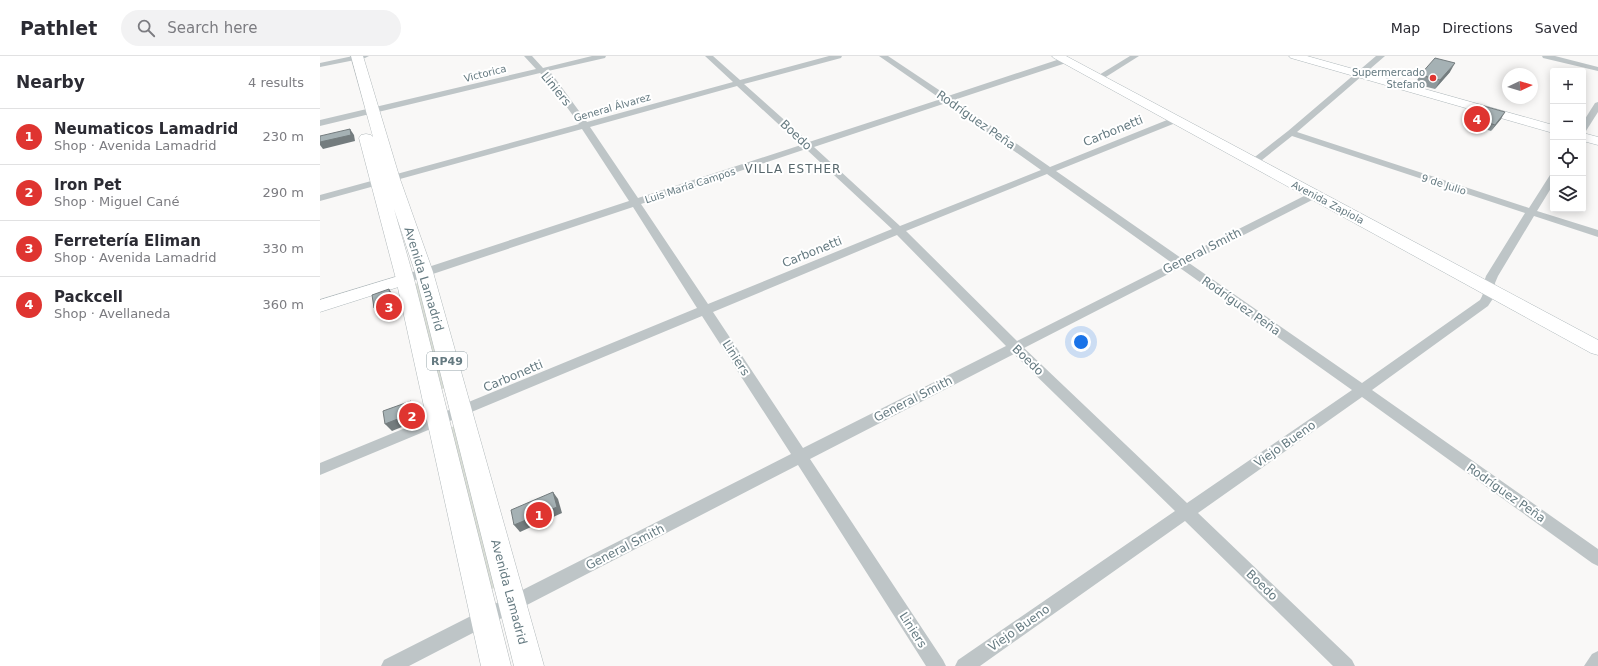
<!DOCTYPE html>
<html lang="en">
<head>
<meta charset="utf-8">
<style>
  :root { --surface:#fff; --page:#f2f2f3; --text:#2b2b33; --muted:#7c7c81; --line:#e1e1e2; --accent:#df3430 }
  body { margin:0; font-family:"DejaVu Sans",sans-serif; background:var(--page); color:var(--text) }
  .controls { position:absolute; right:12px; top:12px; display:grid; overflow:hidden; border-radius:4px; box-shadow:0 2px 10px #0003 }
  .controls button { width:36px; height:36px; display:grid; place-items:center; padding:0; border:0; border-bottom:1px solid var(--line); background:var(--surface); color:var(--text); font:20px sans-serif }
  .compass { position:absolute; left:1182px; top:12px; width:36px; height:36px; border-radius:50%; background:var(--surface); box-shadow:0 2px 10px #0003; rotate:86deg }
  .you { position:absolute; left:761px; top:286px; width:14px; height:14px; margin:-10px; border:3px solid #fff; border-radius:50%; background:#1a73e8; box-shadow:0 0 0 6px #1a73e833 }
  .badge { display:grid; place-items:center; width:26px; height:26px; border-radius:50%; background:var(--accent); color:#fff; font-size:13px; font-weight:700 }
  .pin { position:absolute; translate:-50% -50%; border:2px solid #fff; box-shadow:0 1px 4px #0006 }
  .list { margin:0; padding:0; list-style:none }
  h2 { display:flex; justify-content:space-between; align-items:center; height:52px; margin:0; padding:0 16px; font-size:17px }
  h2 small { font-size:13px; font-weight:400; color:var(--muted) }
  .list li { display:grid; grid-template-columns:26px 1fr auto; gap:12px; align-items:center; box-sizing:border-box; height:56px; padding:0 16px; border-top:1px solid var(--line) }
  .list b { display:block; font-size:15px; white-space:nowrap }
  .list p { margin:0; font-size:13px; white-space:nowrap; color:var(--muted) }
  .list em { font-size:13px; font-style:normal; color:var(--muted) }
  .icon { flex:none; width:22px; height:22px; fill:none; stroke:currentColor; stroke-width:2; stroke-linecap:round; stroke-linejoin:round }
  .map { position:relative; flex:none; width:1278px; height:610px; overflow:hidden }
  header { display:flex; align-items:center; gap:24px; box-sizing:border-box; height:56px; padding:0 20px; background:var(--surface); border-bottom:1px solid var(--line) }
  header strong { font-size:19px }
  nav { display:flex; gap:22px; margin-inline-start:auto; font-size:14px }
  .search { width:280px; height:36px; background:var(--page); display:flex; align-items:center; gap:10px; box-sizing:border-box; padding:0 14px; border-radius:22px; color:var(--muted); font-size:15px }
  main { display:flex }
  aside { flex:1; background:var(--surface) }
  .map>svg:first-child { display:block }
  .green { fill:#daded6 }
  .lines { fill:none; stroke-linecap:round; stroke-linejoin:round }
  .secondary-casing { stroke:#b0b9bc; stroke-width:1 }
  .primary-casing { stroke:#b2b9bb; stroke-width:1 }
  .street { fill:#bec5c7; fill-rule:evenodd }
  .secondary { fill:#fff; fill-rule:evenodd }
  .primary { fill:#fff; fill-rule:evenodd }
  .wall { fill:#8e989b }
  .shaded-wall { fill:#747c7e }
  .building { fill:#a5b1b4; stroke:#747c7e }
  .poi-dot { fill:#df3430; stroke:#fff; stroke-width:1.5 }
  .labels { text-anchor:middle; stroke-width:4; stroke-linejoin:round; paint-order:stroke }
  .far-poi-label { font-size:10px; fill:#657a81; stroke:#fff; text-anchor:end }
  .far-street-label { font-size:10px; fill:#657a81; stroke:#fff }
  .shield { fill:#fff; stroke:#93a2a7; stroke-width:1 }
  .shield-label { font-size:11px; font-weight:bold; fill:#657a81 }
  .street-label { font-size:12px; fill:#657a81; stroke:#fff }
  .far-quarter-label { font-size:12px; letter-spacing:1px; fill:#57676c; stroke:#fff }
</style>
</head>
<body>
<header>
<strong>Pathlet</strong>
<div class="search"><svg class="icon" aria-label="search" viewBox="0 0 24 24"><circle cx="10" cy="10" r="6"/><path d="M15 15l6 6"/></svg>Search here</div>
<nav><a>Map</a><a>Directions</a><a>Saved</a></nav>
</header>
<main>
<aside>
<h2>Nearby<small>4 results</small></h2>
<ul class="list">
<li><span class="badge">1</span><div><b>Neumaticos Lamadrid</b><p>Shop · Avenida Lamadrid</p></div><em>230 m</em></li>
<li><span class="badge">2</span><div><b>Iron Pet</b><p>Shop · Miguel Cané</p></div><em>290 m</em></li>
<li><span class="badge">3</span><div><b>Ferretería Eliman</b><p>Shop · Avenida Lamadrid</p></div><em>330 m</em></li>
<li><span class="badge">4</span><div><b>Packcell</b><p>Shop · Avellaneda</p></div><em>360 m</em></li>
</ul>
</aside>
<div class="map">
<svg width="1278" height="610" viewBox="0 0 1278 610">
  <rect width="100%" height="100%" fill="#f9f8f7"/>
  <!-- green -->
  <g class="green">
    <path d="M 98,227 L 128,331 L 122,333 L 93,229 Z"/>
    <path d="M 135,370 L 177,531 L 170,534 L 130,372 Z"/>
  </g>
  <g class="lines">
    <!-- secondary casing -->
    <g class="secondary-casing">
      <g id="secondary">
        <path d="M 732,0 L 746,0 L 1278,284 L 1278,299 L 1271,297 L 734,2 Z"/>
        <path d="M 969,0 L 987,0 L 1233,69 L 1233,77 L 971,2 Z"/>
        <path d="M 1263,77 L 1278,81 L 1278,89 L 1263,85 Z"/>
        <path d="M 85,218 L 91,219 L 93,223 L 91,227 L 0,256 L 0,244 Z"/>
      </g>
    </g>
    <!-- primary casing -->
    <g class="primary-casing">
      <path id="primary" d="M 31,0 L 43,0 L 80,123 L 113,216 L 224,610 L 194,610 L 95,216 L 74,153 L 94,223 L 191,610 L 161,610 L 76,223 L 39,82 L 41,79 L 46,78 L 51,79 L 53,81 Z"/>
    </g>
    <!-- street -->
    <g class="street">
      <path d="M 33,0 L 49,0 L 45,2 L 0,11 L 0,7 Z"/>
      <path d="M 204,0 L 212,0 L 223,12 L 272,0 L 286,0 L 285,2 L 228,15 L 232,18 L 267,66 L 413,26 L 385,0 L 393,0 L 420,24 L 509,0 L 522,0 L 521,2 L 424,28 L 489,86 L 621,43 L 559,0 L 568,0 L 628,40 L 743,2 L 749,2 L 749,6 L 634,44 L 730,111 L 852,62 L 858,62 L 859,64 L 858,66 L 736,115 L 861,202 L 990,137 L 998,137 L 999,139 L 998,141 L 869,207 L 1042,327 L 1160,244 C 1166,235 1162,230 1166,220 L 1205,157 L 972,80 L 937,108 L 931,108 L 929,106 L 931,104 L 968,75 L 1056,0 L 1065,0 L 977,76 L 1209,152 L 1230,119 L 1233,118 L 1233,129 L 1217,155 L 1278,174 L 1278,181 L 1214,160 L 1178,220 L 1175,227 L 1176,238 L 1168,250 L 1052,334 L 1278,493 L 1278,510 L 1272,507 L 1042,341 L 878,457 L 1032,604 L 1035,610 L 1013,610 L 865,465 L 660,610 L 635,610 L 638,604 L 855,455 L 694,298 L 490,403 L 623,604 L 626,610 L 606,610 L 478,409 L 89,610 L 61,610 L 64,604 L 471,398 L 382,260 L 0,419 L 0,407 L 377,252 L 313,151 L 89,226 L 81,226 L 79,223 L 81,220 L 309,145 L 262,73 L 0,145 L 0,139 L 259,68 L 226,22 L 220,17 L 0,70 L 0,64 L 216,13 ZM 417,30 L 481,89 L 318,142 L 270,71 ZM 626,47 L 721,114 L 580,170 L 494,91 ZM 486,93 L 572,173 L 388,248 L 321,148 ZM 727,118 L 852,207 L 697,285 L 586,175 ZM 577,179 L 686,290 L 483,392 L 393,256 ZM 860,212 L 1032,334 L 867,447 L 704,292 Z"/>
      <path d="M 810,0 L 819,0 L 781,24 L 775,24 L 774,22 Z"/>
      <path d="M 1222,0 L 1235,0 L 1278,11 L 1278,15 L 1223,2 Z"/>
      <path d="M 1278,46 L 1278,56 L 1266,75 L 1263,76 L 1263,66 L 1275,47 Z"/>
      <path d="M 1278,595 L 1278,610 L 1264,610 L 1272,598 Z"/>
    </g>
    <!-- secondary -->
    <use href="#secondary" class="secondary"/>
    <!-- primary -->
    <use href="#primary" class="primary"/>
  </g>
  <!-- wall -->
  <g class="wall">
    <path d="M 1130,16 L 1115,33 L 1095,28 L 1100,19 Z"/>
    <path d="M 1149,60 L 1181,63 L 1171,75 L 1146,67 Z"/>
  </g>
  <!-- shaded-wall -->
  <g class="shaded-wall">
    <path d="M 1135,7 L 1130,16 L 1115,33 L 1120,24 Z"/>
    <path d="M 1185,56 L 1181,63 L 1171,75 L 1175,69 Z"/>
    <path d="M 30,73 L 34,79 L 35,85 L 3,93 L 0,89 L 0,86 Z"/>
    <path d="M 69,233 L 74,240 L 76,253 L 60,259 L 54,252 Z"/>
    <path d="M 91,345 L 97,352 L 99,364 L 72,375 L 65,368 Z"/>
    <path d="M 233,436 L 238,443 L 242,457 L 200,476 L 194,469 Z"/>
  </g>
  <!-- building -->
  <g class="building">
    <path d="M 1115,2 L 1135,7 L 1120,24 L 1100,19 Z"/>
    <path d="M 1160,49 L 1185,56 L 1175,69 L 1149,60 Z"/>
    <path d="M 30,73 L 31,79 L 0,86 L 0,80 Z"/>
    <path d="M 69,233 L 71,246 L 54,252 L 52,239 Z"/>
    <path d="M 91,345 L 93,357 L 65,368 L 63,355 Z"/>
    <path d="M 233,436 L 237,451 L 194,469 L 191,454 Z"/>
  </g>
  <!-- markers -->
  <circle class="poi-dot" cx="1113" cy="22" r="4"/>
  <g class="labels">
    <!-- far-poi labels -->
    <g class="far-poi-label">
      <text x="1105" y="20">Supermercado<tspan x="1105" dy="12">Stefano</tspan></text>
    </g>
    <!-- far-street labels -->
    <g class="far-street-label">
      <text transform="translate(165 17) rotate(-14)" y="4">Victorica</text>
      <text transform="translate(292 51) rotate(-16)" y="4">General Álvarez</text>
      <text transform="translate(1124 128) rotate(18)" y="4">9 de Julio</text>
      <text transform="translate(370 129) rotate(-18)" y="4">Luis María Campos</text>
      <text transform="translate(1008 146) rotate(28)" y="4">Avenida Zapiola</text>
    </g>
    <!-- shield labels -->
    <rect class="shield" x="107" y="296" width="40" height="18" rx="3"/>
    <g class="shield-label">
      <text x="127" y="309">RP49</text>
    </g>
    <!-- street labels -->
    <g class="street-label">
      <text transform="translate(236 33) rotate(51)" y="4">Liniers</text>
      <text transform="translate(656 64) rotate(35)" y="4">Rodríguez Peña</text>
      <text transform="translate(793 75) rotate(-22)" y="4">Carbonetti</text>
      <text transform="translate(476 79) rotate(43)" y="4">Boedo</text>
      <text transform="translate(882 195) rotate(-27)" y="4">General Smith</text>
      <text transform="translate(492 196) rotate(-22)" y="4">Carbonetti</text>
      <text transform="translate(104 223) rotate(73)" y="4">Avenida Lamadrid</text>
      <text transform="translate(921 250) rotate(35)" y="4">Rodríguez Peña</text>
      <text transform="translate(416 302) rotate(57)" y="4">Liniers</text>
      <text transform="translate(708 304) rotate(44)" y="4">Boedo</text>
      <text transform="translate(193 320) rotate(-23)" y="4">Carbonetti</text>
      <text transform="translate(593 343) rotate(-27)" y="4">General Smith</text>
      <text transform="translate(965 388) rotate(-35)" y="4">Viejo Bueno</text>
      <text transform="translate(1186 437) rotate(35)" y="4">Rodríguez Peña</text>
      <text transform="translate(305 491) rotate(-27)" y="4">General Smith</text>
      <text transform="translate(942 529) rotate(44)" y="4">Boedo</text>
      <text transform="translate(189 536) rotate(75)" y="4">Avenida Lamadrid</text>
      <text transform="translate(699 572) rotate(-35)" y="4">Viejo Bueno</text>
      <text transform="translate(593 574) rotate(57)" y="4">Liniers</text>
    </g>
    <!-- far-quarter labels -->
    <g class="far-quarter-label">
      <text x="473" y="117">VILLA ESTHER</text>
    </g>
  </g>
</svg>
<div class="controls">
<button>+</button>
<button>−</button>
<button><svg class="icon" aria-label="locate" viewBox="0 0 24 24"><circle cx="12" cy="12" r="6"/><path d="M12 2v4M12 18v4M2 12h4M18 12h4"/></svg></button>
<button><svg class="icon" aria-label="layers" viewBox="0 0 24 24"><path d="M12 4l9 5-9 5-9-5zM3 14l9 5 9-5"/></svg></button>
</div>
<svg class="compass" viewBox="-18 -18 36 36"><path d="M0-13l5 13h-10z" fill="#e53935"/><path d="M0 13l5-13h-10z" fill="#7c7c81"/></svg>
<div class="you"></div>
<div class="pin badge" style="left:219px;top:459px">1</div>
<div class="pin badge" style="left:92px;top:360px">2</div>
<div class="pin badge" style="left:69px;top:251px">3</div>
<div class="pin badge" style="left:1157px;top:63px">4</div>
</div>
</main>
</body>
</html>
